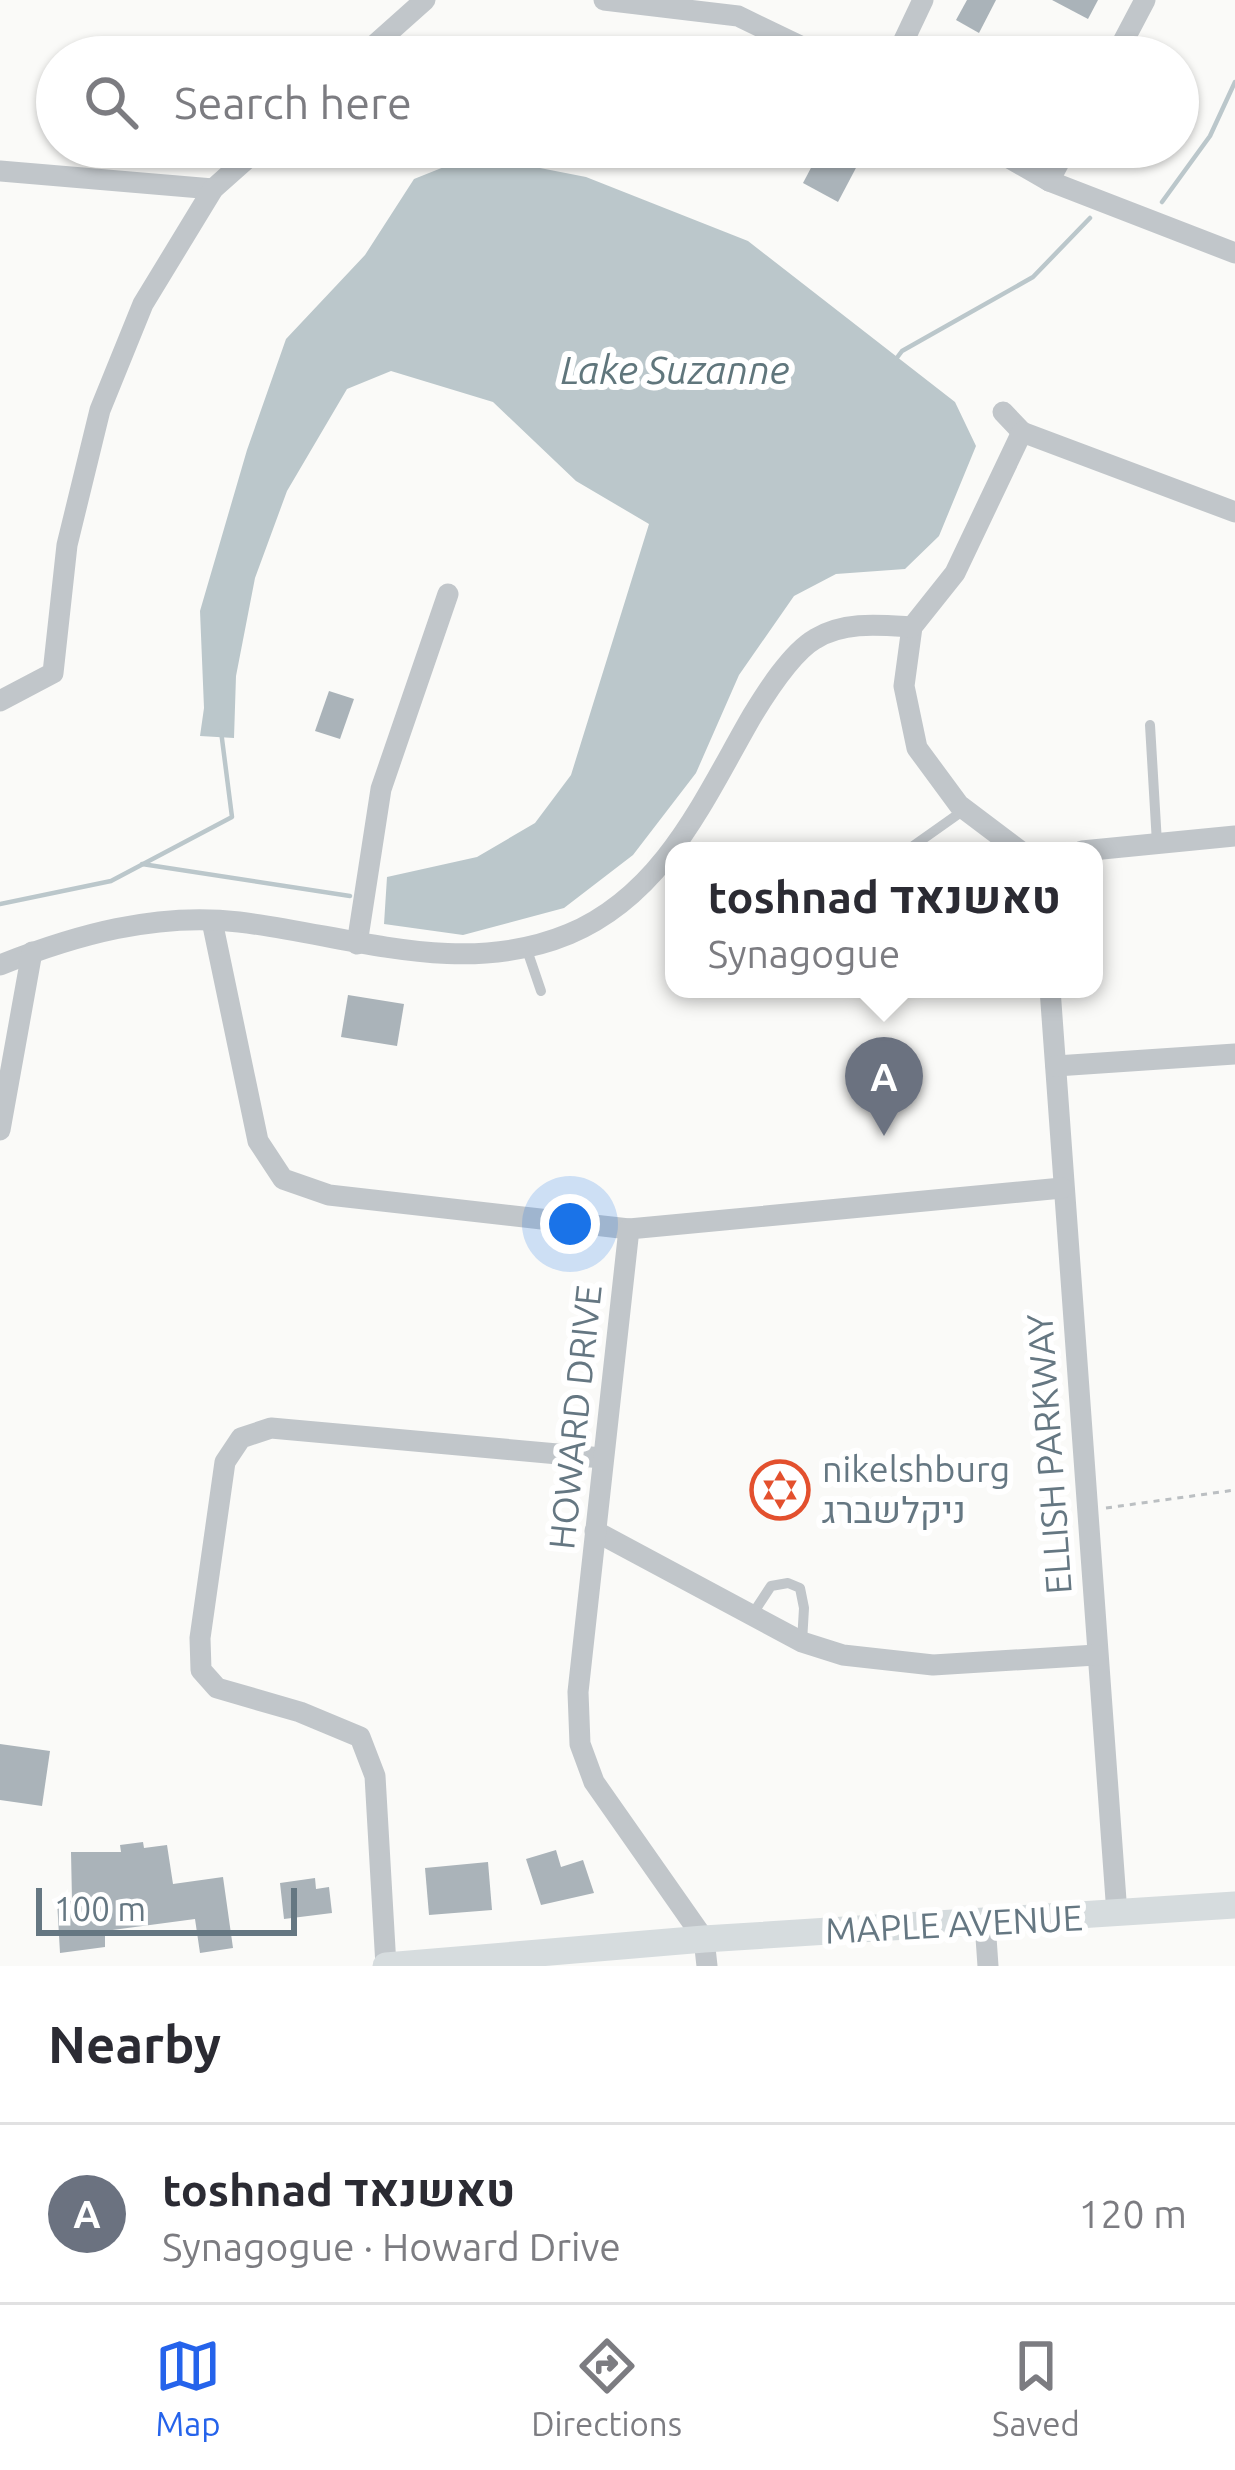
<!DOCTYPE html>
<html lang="en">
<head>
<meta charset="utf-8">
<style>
  :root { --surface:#fff; --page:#f2f2f3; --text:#2b2b33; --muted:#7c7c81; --line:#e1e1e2; --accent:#2563eb }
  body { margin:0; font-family:Ubuntu,Heebo,sans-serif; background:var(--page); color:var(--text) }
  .scale { position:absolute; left:36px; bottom:30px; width:261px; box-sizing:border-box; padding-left:12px; border:6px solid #657782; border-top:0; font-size:33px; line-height:42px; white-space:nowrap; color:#657782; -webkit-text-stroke:9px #fff; paint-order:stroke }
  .you { position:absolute; left:570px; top:1224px; width:42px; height:42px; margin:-30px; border:9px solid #fff; border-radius:50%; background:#1a73e8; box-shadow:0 0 0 18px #1a73e833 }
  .badge { display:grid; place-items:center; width:78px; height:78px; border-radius:50%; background:var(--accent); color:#fff; font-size:39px; font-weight:700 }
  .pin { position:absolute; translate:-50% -99px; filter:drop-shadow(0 3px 6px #0008) }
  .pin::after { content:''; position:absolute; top:63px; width:42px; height:36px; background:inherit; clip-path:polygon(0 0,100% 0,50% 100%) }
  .popup { position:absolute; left:665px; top:842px; width:438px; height:156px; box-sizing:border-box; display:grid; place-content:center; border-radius:24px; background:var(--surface); filter:drop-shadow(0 3px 9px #0005); font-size:39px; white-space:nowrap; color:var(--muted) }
  .popup b { font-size:45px; color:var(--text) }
  .popup::after { content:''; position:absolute; left:50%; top:100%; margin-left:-24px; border:24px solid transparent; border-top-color:var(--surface) }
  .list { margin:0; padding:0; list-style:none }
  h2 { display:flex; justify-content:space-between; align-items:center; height:156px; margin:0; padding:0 48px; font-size:51px }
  h2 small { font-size:39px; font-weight:400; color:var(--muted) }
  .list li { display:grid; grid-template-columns:78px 1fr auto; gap:36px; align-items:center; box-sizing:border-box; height:180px; padding:0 48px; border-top:3px solid var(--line) }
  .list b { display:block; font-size:45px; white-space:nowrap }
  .list p { margin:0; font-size:39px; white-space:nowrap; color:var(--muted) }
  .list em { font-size:39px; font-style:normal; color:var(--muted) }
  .icon { flex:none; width:66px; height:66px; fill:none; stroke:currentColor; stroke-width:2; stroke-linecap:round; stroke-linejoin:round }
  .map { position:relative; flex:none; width:1235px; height:1966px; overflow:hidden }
  .search { position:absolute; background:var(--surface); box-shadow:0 3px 9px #0004; left:36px; right:36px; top:36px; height:132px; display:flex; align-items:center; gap:30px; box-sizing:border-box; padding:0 42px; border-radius:66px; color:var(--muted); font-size:45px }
  .sheet { height:336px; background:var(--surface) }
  nav { display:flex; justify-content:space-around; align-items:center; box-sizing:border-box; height:168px; border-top:3px solid var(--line); background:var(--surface); font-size:33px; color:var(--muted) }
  nav a { display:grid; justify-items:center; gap:6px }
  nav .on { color:var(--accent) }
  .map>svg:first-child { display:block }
  .water { fill:#bbc7cb }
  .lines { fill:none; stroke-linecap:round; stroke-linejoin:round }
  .stream { stroke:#bbc7cb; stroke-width:4.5 }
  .building { fill:#aab3b9 }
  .path { stroke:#bbbfc2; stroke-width:3; stroke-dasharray:6 6; stroke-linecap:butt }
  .lane { stroke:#c1c6ca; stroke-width:10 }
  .street { stroke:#c1c6ca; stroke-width:21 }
  .secondary { stroke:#d6dcde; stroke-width:27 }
  .labels { text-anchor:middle; stroke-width:12; stroke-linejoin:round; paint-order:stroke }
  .street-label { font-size:36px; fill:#657782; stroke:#fff }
  .poi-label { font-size:36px; fill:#657782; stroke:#fff; text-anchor:start }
  .water-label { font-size:39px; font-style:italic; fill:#60767c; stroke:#fff }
</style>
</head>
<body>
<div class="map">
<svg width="1235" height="1966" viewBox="0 0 1235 1966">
  <rect width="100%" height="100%" fill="#fafaf8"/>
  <!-- water -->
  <path class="water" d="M 474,155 L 586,177 L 748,241 L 955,402 L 976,446 L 939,536 L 905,569 L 836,574 L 794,596 L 739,675 L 696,773 L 633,855 L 564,908 L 463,935 L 384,924 L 387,877 L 477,857 L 535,823 L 571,775 L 649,524 L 576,481 L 493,402 L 391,371 L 347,389 L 287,491 L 255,578 L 236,676 L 234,738 L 200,736 L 204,708 L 200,611 L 247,450 L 286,339 L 365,255 L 414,179 Z"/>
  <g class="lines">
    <!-- stream -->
    <g class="stream">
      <path d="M 1162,202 L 1210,136 L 1235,82"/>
      <path d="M 896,359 L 902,351 L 1033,277 L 1090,218"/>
      <path d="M 142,864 L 350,896"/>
      <path d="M 0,904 L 111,881 L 232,817 L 221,731"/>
    </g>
  </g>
  <!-- building -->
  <g class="building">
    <path d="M 967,0 L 996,0 L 979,33 L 956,20 Z"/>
    <path d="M 1052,0 L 1098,0 L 1088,19 Z"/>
    <path d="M 822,147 L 867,147 L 838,202 L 803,183 Z"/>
    <path d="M 329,691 L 354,699 L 340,739 L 315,731 Z"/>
    <path d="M 348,995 L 404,1004 L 397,1046 L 341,1037 Z"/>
    <path d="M 0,1744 L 50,1751 L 42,1806 L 0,1800 Z"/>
    <path d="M 143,1842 L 144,1848 L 167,1845 L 173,1884 L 223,1877 L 233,1948 L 200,1953 L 195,1919 L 105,1931 L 105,1947 L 60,1953 L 57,1900 L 72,1901 L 71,1852 L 121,1852 L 120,1845 Z"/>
    <path d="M 556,1850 L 561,1867 L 583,1860 L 594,1893 L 541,1905 L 526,1859 Z"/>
    <path d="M 488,1862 L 492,1910 L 429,1915 L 425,1868 Z"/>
    <path d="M 315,1878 L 316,1889 L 329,1887 L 332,1913 L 284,1919 L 280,1883 Z"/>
  </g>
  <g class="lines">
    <!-- path -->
    <path class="path" d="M 1106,1508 L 1235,1490"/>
    <!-- lane -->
    <g class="lane">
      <path d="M 1150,725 L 1157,843"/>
      <path d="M 906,851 L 964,810"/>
      <path d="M 526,947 L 541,991"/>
      <path d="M 752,1615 L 771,1586 L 788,1583 L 800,1588 L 804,1608 L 802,1642"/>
    </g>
    <!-- street -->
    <g class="street">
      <path d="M 604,0 L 738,16 L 823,57"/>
      <path d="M 361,57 L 425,0"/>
      <path d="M 896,57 L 923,0"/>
      <path d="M 1115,57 L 1145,0"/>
      <path d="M 990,147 L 1049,181 L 1235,253"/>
      <path d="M 0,171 L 213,189"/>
      <path d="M 1049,181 L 1067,147"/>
      <path d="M 1003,412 L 1022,432"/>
      <path d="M 0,701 L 53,673 L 67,545 L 100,410 L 143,304 L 213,189 L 260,147"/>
      <path d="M 1020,851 L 959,805 L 917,748 L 904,686 L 912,627 L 955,573 L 1022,432 L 1235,512"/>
      <path d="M 1082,851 L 1235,836"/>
      <path d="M 212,921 L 258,1141 L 283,1179 L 329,1195 L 629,1229"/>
      <path d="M 357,944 L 381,789 L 448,594"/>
      <path d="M 0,965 C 75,935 157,912 239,922 C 349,935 461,979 569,934 C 664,894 704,799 752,716 C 766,693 791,653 815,639 C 844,621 880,625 912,627"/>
      <path d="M 1050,989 L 1117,1914"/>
      <path d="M 1056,1066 L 1235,1054"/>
      <path d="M 0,1130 L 32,952"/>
      <path d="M 595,1531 L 802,1642 L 843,1655 L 933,1665 L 1096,1655"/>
      <path d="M 985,1923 L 988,1966"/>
      <path d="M 386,1966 L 375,1776 L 360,1737 L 300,1712 L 217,1688 L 201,1670 L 200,1638 L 225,1462 L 241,1438 L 271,1428 L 602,1458"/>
      <path d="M 707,1966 L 704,1939 L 594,1782 L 580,1744 L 578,1692 L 629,1229 L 1062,1188"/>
    </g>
    <!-- secondary -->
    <path class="secondary" d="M 386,1966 L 704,1939 L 1235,1905"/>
  </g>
  <!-- icons -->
  <defs>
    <g id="synagogue-ring" transform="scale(3)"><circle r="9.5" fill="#fff" stroke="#e3502e" stroke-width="1.5"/><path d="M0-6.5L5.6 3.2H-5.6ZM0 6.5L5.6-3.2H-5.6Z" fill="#e3502e"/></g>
  </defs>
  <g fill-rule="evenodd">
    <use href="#synagogue-ring" x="780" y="1490"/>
  </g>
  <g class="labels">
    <!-- street labels -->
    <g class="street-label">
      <text transform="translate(575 1417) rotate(-84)" y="13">HOWARD DRIVE</text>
      <text transform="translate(1049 1454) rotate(-94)" y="13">ELLISH PARKWAY</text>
      <text transform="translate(954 1924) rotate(-3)" y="13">MAPLE AVENUE</text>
    </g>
    <!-- poi labels -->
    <g class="poi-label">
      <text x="822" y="1482">nikelshburg<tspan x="822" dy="41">ניקלשברג</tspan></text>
    </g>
    <!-- water labels -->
    <g class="water-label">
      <text x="675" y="384">Lake Suzanne</text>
    </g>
  </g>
</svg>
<div class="scale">100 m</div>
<div class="you"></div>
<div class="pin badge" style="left:884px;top:1136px;background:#6b7280">A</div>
<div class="popup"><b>toshnad טאשנאד</b>Synagogue</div>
<div class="search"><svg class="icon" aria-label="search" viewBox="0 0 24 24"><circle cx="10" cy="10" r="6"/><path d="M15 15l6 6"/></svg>Search here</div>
</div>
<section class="sheet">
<h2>Nearby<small></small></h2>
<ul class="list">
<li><span class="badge" style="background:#6b7280">A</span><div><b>toshnad טאשנאד</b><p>Synagogue · Howard Drive</p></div><em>120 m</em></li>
</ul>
</section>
<nav>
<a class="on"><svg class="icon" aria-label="map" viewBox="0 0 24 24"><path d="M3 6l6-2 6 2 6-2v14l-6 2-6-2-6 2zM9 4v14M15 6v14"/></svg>Map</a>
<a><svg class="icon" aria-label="directions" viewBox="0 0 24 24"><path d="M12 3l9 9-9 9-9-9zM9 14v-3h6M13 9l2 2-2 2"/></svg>Directions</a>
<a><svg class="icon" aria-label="saved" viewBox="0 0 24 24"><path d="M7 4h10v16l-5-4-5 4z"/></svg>Saved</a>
</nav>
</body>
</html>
